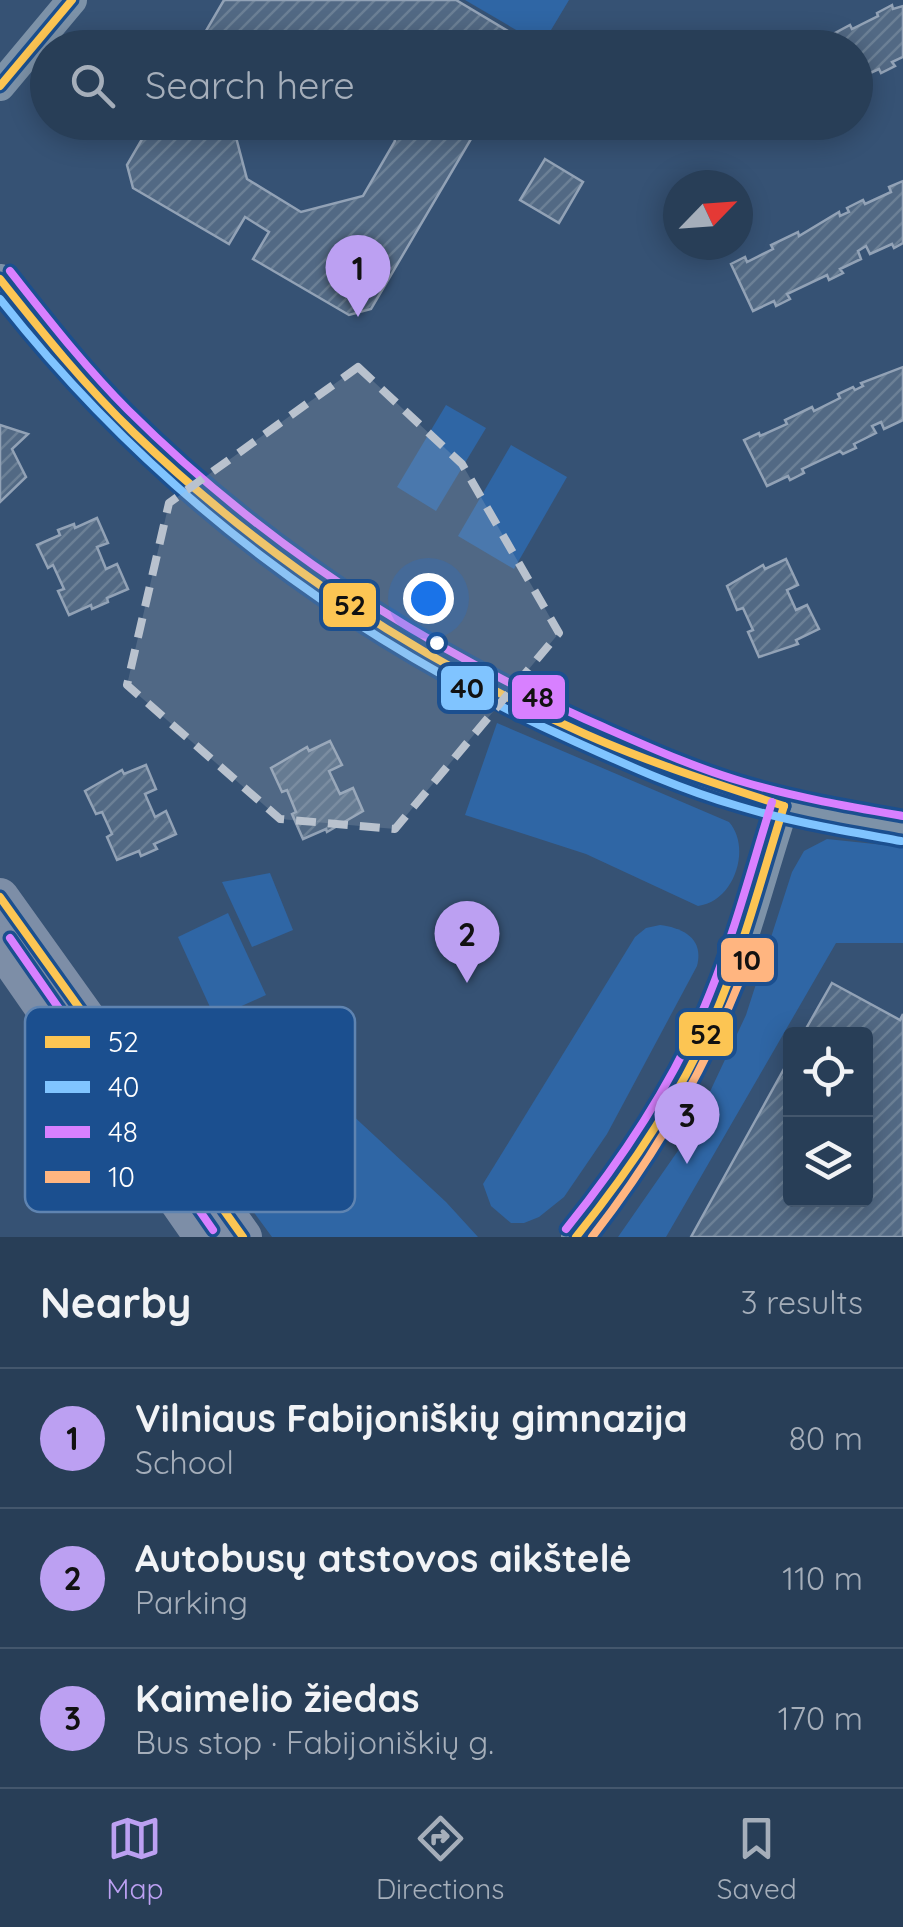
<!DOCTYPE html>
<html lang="en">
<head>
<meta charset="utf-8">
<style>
  :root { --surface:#283e57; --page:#30455d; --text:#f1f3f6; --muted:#a5aeba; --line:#44576d; --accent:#bca0f2 }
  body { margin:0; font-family:Quicksand,sans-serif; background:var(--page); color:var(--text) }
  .controls { position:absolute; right:30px; bottom:30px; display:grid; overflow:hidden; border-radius:10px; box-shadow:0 5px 25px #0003 }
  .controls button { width:90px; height:90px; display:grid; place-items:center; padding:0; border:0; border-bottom:2px solid var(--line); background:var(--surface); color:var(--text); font:50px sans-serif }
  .compass { position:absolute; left:663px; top:170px; width:90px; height:90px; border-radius:50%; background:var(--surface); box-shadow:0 5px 25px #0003; rotate:65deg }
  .you { position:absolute; left:428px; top:598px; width:35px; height:35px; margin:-25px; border:8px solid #fff; border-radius:50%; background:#1a73e8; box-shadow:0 0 0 15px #1a73e833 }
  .badge { display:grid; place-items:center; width:65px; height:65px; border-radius:50%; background:var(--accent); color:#111; font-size:32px; font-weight:700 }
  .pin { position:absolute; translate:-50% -82px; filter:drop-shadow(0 2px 5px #0008) }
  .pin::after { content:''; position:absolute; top:52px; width:35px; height:30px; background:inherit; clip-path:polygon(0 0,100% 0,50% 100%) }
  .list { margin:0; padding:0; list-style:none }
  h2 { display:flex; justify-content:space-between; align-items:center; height:130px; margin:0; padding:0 40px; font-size:42px }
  h2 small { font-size:32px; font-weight:400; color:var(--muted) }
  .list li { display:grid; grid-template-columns:65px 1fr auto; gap:30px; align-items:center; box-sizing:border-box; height:140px; padding:0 40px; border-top:2px solid var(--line) }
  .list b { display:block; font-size:38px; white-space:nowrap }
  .list p { margin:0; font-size:32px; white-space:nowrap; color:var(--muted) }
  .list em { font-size:32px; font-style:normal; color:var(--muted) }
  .icon { flex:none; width:55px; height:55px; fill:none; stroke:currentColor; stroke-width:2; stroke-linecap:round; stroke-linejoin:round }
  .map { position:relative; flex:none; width:903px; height:1237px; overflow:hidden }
  .search { position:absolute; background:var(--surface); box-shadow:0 5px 25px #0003; left:30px; right:30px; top:30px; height:110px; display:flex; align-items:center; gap:25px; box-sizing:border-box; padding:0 35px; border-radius:55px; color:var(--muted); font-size:38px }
  .sheet { height:550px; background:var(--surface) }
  nav { display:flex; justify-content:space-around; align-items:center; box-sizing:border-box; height:140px; border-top:2px solid var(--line); background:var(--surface); font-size:28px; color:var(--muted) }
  nav a { display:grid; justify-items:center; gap:5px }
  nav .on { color:var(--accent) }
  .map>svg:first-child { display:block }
  .green { fill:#2f66a5 }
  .building { fill:url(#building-hatch); stroke:#92a2b6; stroke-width:2.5 }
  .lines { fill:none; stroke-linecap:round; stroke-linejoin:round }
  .minor { stroke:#7d92a8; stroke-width:30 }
  .major { stroke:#7d8ea7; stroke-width:38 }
  .bus-1-casing { stroke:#1b4f8f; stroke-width:15 }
  .bus-2-casing { stroke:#1b4f8f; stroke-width:15 }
  .bus-3-casing { stroke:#1b4f8f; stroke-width:15 }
  .bus-4-casing { stroke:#1b4f8f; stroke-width:15 }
  .bus-1 { stroke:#fcc553; stroke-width:8 }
  .bus-2 { stroke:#80c4ff; stroke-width:8 }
  .bus-3 { stroke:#d880ff; stroke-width:8 }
  .bus-4 { stroke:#ffb580; stroke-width:8 }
  .marked { fill:#b9c2ce; fill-opacity:0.2; stroke:#b9c2ce; stroke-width:8; stroke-dasharray:20 12; stroke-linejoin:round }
  .bus-dot { fill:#fff; stroke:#1b4f8f; stroke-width:4 }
  .key { fill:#1b4f8f; stroke:#5f84b1; stroke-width:2.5 }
  .key-label { font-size:28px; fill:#fff }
  .line-badge { stroke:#1b4f8f; stroke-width:4 }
  .pale-badge-label { font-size:28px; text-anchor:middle; font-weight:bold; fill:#111 }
</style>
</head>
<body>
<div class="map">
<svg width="903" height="1237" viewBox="0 0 903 1237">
  <defs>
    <pattern id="building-hatch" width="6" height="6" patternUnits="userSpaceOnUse" patternTransform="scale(2.5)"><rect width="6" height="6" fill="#526984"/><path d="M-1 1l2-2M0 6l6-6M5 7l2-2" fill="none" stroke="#6c8096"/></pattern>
  </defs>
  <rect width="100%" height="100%" fill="#365274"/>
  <!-- green -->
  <g class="green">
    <path d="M 465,0 L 569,0 L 542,45 Z"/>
    <path d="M 446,405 L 486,428 L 436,511 L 397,487 Z"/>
    <path d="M 511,445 L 567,477 L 514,569 L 458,536 Z"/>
    <path d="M 497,723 L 729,822 C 752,848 734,902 698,906 L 586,854 L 465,815 Z"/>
    <path d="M 827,839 L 903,847 L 903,943 L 836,943 L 666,1237 L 618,1237 L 691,1132 L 746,1015 L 792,872 L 804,851 Z"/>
    <path d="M 270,873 L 293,930 L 252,947 L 222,882 Z"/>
    <path d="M 228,913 L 266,995 L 215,1018 L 178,937 Z"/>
    <path d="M 660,925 C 684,928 704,939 697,966 L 607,1134 L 564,1197 L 539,1217 L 524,1223 L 511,1223 L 491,1206 L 483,1184 L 635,937 L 646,928 Z"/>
    <path d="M 305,1054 L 321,1086 L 446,1202 L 478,1237 L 272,1237 L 212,1155 Z"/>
  </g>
  <!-- building -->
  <g class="building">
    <path d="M 224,0 L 456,0 L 528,43 L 526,48 L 196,48 Z"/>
    <path d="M 892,5 L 893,9 L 903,6 L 903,57 L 892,62 L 895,66 L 881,73 L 879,69 L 857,79 L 856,48 L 814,48 L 812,44 L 826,37 L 828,41 L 837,37 L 835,33 L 850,25 L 852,29 L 878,16 L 877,13 Z"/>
    <path d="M 152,122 L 232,122 L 247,179 L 301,212 L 363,196 L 395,141 L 390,122 L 481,122 L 371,309 L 349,315 L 253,259 L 269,232 L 245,217 L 229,244 L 133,188 L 127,165 Z"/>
    <path d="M 734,122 L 776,122 L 777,124 L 763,130 L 761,125 L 740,135 Z"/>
    <path d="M 545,159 L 583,182 L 559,223 L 520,200 Z"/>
    <path d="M 903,181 L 903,243 L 894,248 L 892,244 L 870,254 L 866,246 L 858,251 L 861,259 L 840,269 L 843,273 L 829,280 L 827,275 L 787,294 L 790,299 L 776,306 L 774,301 L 753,311 L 731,264 L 745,257 L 747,262 L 773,249 L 771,245 L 798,232 L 799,236 L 839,212 L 840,216 L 849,212 L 847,208 L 863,200 L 865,204 L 891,192 L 889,187 Z"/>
    <path d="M 903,367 L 903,420 L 884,429 L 881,422 L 872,426 L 876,433 L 854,444 L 856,448 L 843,454 L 840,451 L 802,469 L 804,473 L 790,480 L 788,476 L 767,486 L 744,440 L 759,433 L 760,436 L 787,424 L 785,420 L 812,407 L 814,411 L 840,398 L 838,394 L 853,387 L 855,390 L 863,386 L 861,383 Z"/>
    <path d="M 0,425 L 28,434 L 12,449 L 26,477 L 0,502 Z"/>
    <path d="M 97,518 L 108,543 L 97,547 L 106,569 L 117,564 L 128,589 L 107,598 L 108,602 L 92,609 L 91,605 L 69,615 L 58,591 L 64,589 L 53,565 L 48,568 L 37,545 L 60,535 L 58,530 L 74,524 L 75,528 Z"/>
    <path d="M 786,559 L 798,585 L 787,590 L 796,610 L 807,605 L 819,629 L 796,640 L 798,644 L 759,657 L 748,632 L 753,630 L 743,608 L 737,610 L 727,586 L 763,565 L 765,569 Z"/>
    <path d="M 330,741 L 342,765 L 329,771 L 340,794 L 353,788 L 363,811 L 327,832 L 326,829 L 303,839 L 292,814 L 296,812 L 287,790 L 282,792 L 271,768 L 307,747 L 309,751 Z"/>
    <path d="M 146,765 L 156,789 L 145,794 L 155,817 L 166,811 L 176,834 L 154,844 L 157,849 L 141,856 L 139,851 L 117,860 L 107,837 L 112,834 L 102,812 L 96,814 L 85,791 L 122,770 L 124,774 Z"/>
    <path d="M 832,983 L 900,1020 L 903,1014 L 903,1237 L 691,1237 L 790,1058 L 790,1200 L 866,1200 L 866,1034 L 803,1034 Z"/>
  </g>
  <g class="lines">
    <!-- minor -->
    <g class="minor">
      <path d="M 0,86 L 72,0"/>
      <path d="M 0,279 C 20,304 40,331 61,356 C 206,524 409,660 613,745 C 655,762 697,781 740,794 C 794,810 848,819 903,829"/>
      <path d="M 576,1237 C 629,1173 677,1100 711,1024 C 742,954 760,878 784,806"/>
    </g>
    <!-- major -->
    <g class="major">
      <path d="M 0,897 L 243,1237"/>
      <path d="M 0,945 L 203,1237"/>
    </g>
    <!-- bus-1 casing -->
    <g class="bus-1-casing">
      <g id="bus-1">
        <path d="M 0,86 L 72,0"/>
        <path d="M 0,279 C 42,332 85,386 134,433 C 264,558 420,661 585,734 C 650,763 717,784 784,806"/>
        <path d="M 0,897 L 243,1237"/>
        <path d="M 576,1237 C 629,1171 677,1101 711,1024 C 742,954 761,879 784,806"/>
      </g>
    </g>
    <!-- bus-2 casing -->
    <g class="bus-2-casing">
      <path id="bus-2" d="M 0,299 C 153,494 351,641 576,742 C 629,766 682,790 738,806 C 791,822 846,831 901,841"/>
    </g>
    <!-- bus-3 casing -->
    <g class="bus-3-casing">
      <g id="bus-3">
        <path d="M 10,271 C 48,319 85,367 128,410 C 259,540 416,643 585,719 C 638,742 691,767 747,783 C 798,798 851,807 903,816"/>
        <path d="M 10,938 L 213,1230"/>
        <path d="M 566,1229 C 624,1157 676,1079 710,993 C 735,931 752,866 772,802"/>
      </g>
    </g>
    <!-- bus-4 casing -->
    <g class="bus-4-casing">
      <path id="bus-4" d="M 592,1237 C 662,1147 716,1051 754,943"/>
    </g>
    <!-- bus-1 -->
    <use href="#bus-1" class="bus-1"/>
    <!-- bus-2 -->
    <use href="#bus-2" class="bus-2"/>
    <!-- bus-3 -->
    <use href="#bus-3" class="bus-3"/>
    <!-- bus-4 -->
    <use href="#bus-4" class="bus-4"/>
  </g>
  <!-- marked area -->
  <path class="marked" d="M 358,367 L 462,464 L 559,633 L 395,829 L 280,819 L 127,685 L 169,503 Z"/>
  <!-- markers -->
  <circle class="bus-dot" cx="437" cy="643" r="9"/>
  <!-- legend -->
  <rect x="25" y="1007" width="330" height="205" rx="15" class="key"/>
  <rect x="45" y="1036" width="45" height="12" fill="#fcc553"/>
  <rect x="45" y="1081" width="45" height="12" fill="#80c4ff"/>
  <rect x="45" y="1126" width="45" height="12" fill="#d880ff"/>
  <rect x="45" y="1171" width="45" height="12" fill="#ffb580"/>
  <g class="key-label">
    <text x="108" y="1052">52</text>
    <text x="108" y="1097">40</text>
    <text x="108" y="1142">48</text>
    <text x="108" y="1187">10</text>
  </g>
  <g class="line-badge">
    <rect x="321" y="581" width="57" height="48" rx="10" fill="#fcc553"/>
    <rect x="439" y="664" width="57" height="48" rx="10" fill="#80c4ff"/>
    <rect x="510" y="673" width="57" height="48" rx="10" fill="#d880ff"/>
    <rect x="719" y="936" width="57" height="48" rx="10" fill="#ffb580"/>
    <rect x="677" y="1010" width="58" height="48" rx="10" fill="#fcc553"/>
  </g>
  <g class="pale-badge-label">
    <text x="350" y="615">52</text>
    <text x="467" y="698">40</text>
    <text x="538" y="707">48</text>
    <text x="747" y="970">10</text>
    <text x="706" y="1044">52</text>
  </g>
</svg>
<div class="controls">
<button><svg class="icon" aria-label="locate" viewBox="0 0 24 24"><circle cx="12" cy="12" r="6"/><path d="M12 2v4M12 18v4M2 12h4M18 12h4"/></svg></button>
<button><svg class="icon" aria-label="layers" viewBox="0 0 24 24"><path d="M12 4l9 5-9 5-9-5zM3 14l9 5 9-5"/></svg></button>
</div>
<svg class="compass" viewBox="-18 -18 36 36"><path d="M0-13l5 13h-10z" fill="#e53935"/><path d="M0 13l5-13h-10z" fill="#a5aeba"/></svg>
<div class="you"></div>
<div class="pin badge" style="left:358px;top:317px">1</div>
<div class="pin badge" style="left:467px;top:983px">2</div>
<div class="pin badge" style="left:687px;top:1164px">3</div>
<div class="search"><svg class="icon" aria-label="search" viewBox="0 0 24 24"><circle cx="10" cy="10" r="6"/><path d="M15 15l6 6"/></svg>Search here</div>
</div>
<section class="sheet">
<h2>Nearby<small>3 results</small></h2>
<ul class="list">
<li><span class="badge">1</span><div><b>Vilniaus Fabijoniškių gimnazija</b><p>School</p></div><em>80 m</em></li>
<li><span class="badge">2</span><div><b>Autobusų atstovos aikštelė</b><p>Parking</p></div><em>110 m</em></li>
<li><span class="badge">3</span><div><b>Kaimelio žiedas</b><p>Bus stop · Fabijoniškių g.</p></div><em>170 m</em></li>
</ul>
</section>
<nav>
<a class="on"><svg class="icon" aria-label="map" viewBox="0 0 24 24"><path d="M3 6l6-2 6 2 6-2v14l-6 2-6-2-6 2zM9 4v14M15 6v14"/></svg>Map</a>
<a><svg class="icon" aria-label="directions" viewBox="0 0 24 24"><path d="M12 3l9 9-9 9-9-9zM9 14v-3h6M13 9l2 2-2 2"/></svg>Directions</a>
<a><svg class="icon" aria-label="saved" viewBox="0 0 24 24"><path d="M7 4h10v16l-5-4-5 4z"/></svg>Saved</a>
</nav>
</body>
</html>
